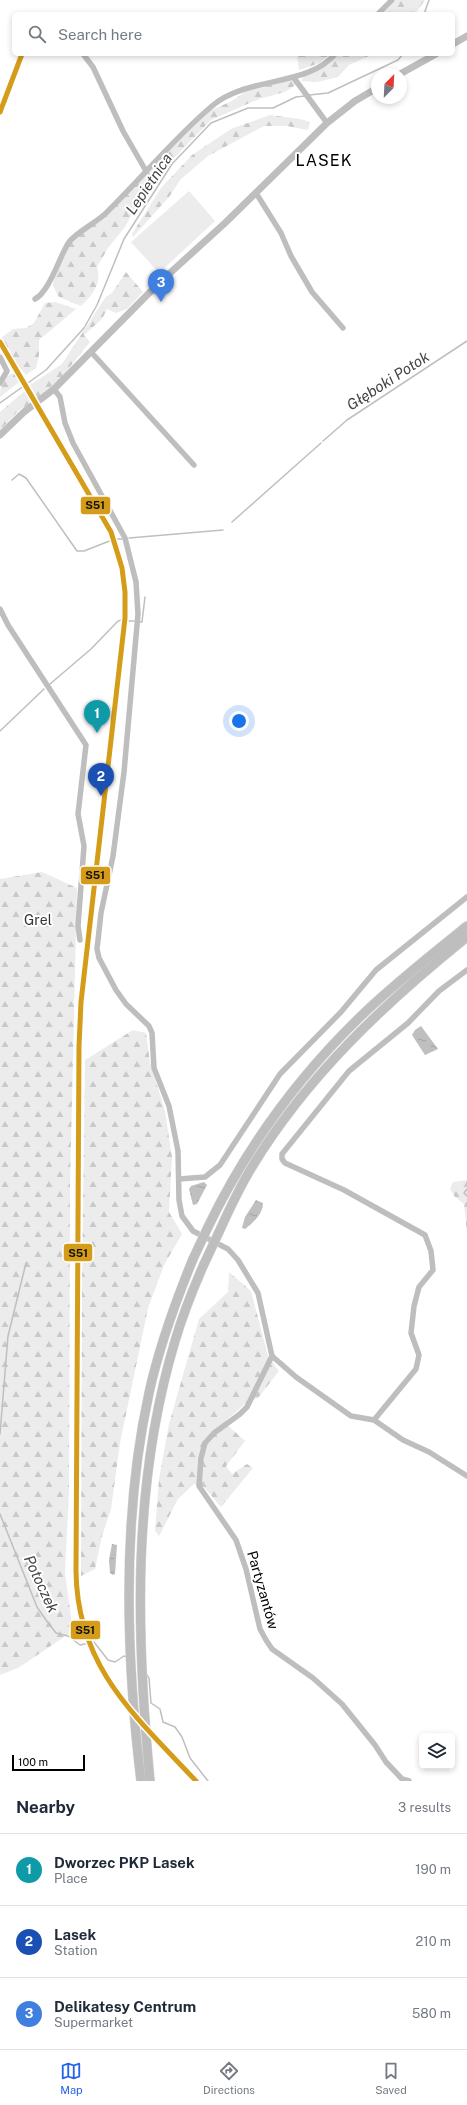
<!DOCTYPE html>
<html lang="en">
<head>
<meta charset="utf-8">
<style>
  :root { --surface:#fff; --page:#f2f2f3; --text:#1f2937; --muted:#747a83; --line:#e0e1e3; --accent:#2563eb }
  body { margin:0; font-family:"Public Sans",sans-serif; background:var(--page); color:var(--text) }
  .controls { position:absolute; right:12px; bottom:12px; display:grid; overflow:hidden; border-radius:6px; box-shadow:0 2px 6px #0003 }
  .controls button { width:36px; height:36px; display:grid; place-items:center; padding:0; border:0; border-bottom:1px solid var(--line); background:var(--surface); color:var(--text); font:20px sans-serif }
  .compass { position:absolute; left:371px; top:68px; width:36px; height:36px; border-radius:50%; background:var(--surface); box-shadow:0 2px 6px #0003; rotate:24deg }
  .scale { position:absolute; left:12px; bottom:10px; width:73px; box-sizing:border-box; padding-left:4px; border:2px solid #000; border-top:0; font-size:11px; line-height:14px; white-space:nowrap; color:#000; -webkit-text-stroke:3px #fff; paint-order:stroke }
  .you { position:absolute; left:239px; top:721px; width:14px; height:14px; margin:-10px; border:3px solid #fff; border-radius:50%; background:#1a73e8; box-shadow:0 0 0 6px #1a73e833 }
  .badge { display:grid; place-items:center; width:26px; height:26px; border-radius:50%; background:var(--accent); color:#fff; font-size:13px; font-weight:700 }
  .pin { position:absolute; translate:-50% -33px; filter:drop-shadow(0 1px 2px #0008) }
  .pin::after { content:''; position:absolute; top:21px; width:14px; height:12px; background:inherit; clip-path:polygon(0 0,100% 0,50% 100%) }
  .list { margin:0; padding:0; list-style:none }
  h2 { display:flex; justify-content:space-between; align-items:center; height:52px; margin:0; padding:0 16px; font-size:17px }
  h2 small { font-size:13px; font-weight:400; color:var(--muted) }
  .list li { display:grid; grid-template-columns:26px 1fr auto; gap:12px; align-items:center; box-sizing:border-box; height:72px; padding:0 16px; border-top:1px solid var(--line) }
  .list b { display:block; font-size:15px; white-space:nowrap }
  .list p { margin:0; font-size:13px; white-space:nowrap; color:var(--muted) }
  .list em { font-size:13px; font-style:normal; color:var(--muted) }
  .icon { flex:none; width:22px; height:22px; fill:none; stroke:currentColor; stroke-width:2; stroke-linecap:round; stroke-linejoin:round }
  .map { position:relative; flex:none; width:467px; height:1781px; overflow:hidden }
  .search { position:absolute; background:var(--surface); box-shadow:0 2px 6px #0003; left:12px; right:12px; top:12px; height:44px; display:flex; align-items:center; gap:10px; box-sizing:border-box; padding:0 14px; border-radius:6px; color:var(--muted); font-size:15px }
  .sheet { height:268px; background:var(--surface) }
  nav { display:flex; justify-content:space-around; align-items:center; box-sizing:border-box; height:56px; border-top:1px solid var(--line); background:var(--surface); font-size:11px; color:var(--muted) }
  nav a { display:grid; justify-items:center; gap:2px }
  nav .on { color:var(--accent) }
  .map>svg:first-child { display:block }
  .forest { fill:url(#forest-firs) }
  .park { fill:#ececec }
  .water { fill:url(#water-ripples) }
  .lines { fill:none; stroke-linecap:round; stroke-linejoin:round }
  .stream { stroke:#bfbfbf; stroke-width:1.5 }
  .primary-casing { stroke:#dbdbdb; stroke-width:10 }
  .minor { stroke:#bebebe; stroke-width:5.5 }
  .tertiary { stroke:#bebebe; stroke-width:7 }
  .primary { stroke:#bebebe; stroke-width:9 }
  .primary-bridge-casing { stroke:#dbdbdb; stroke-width:10; stroke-linecap:butt }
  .primary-bridge { stroke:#bebebe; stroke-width:9 }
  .rail-1-casing { stroke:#fff; stroke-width:8 }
  .rail-1 { stroke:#d59c1a; stroke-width:5 }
  .labels { text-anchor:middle; stroke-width:4; stroke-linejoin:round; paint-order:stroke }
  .park-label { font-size:14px; fill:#333; stroke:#fff }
  .street-label { font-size:14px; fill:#000; stroke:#fff }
  .water-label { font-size:15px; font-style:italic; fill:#444; stroke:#fff }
  .quarter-label { font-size:16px; letter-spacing:1px; fill:#000; stroke:#fff }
  .line-badge { stroke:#fff; stroke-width:1.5 }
  .pale-badge-label { font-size:11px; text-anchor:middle; font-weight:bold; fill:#111 }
</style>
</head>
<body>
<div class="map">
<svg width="467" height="1781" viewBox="0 0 467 1781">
  <defs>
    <pattern id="forest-firs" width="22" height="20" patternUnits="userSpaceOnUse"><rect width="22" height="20" fill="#ececec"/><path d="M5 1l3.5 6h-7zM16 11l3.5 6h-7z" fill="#c9c9c9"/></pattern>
    <pattern id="water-ripples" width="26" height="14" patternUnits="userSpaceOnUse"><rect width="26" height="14" fill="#bfbfbf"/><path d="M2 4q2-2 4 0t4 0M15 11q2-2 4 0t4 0" fill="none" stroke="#a2a2a2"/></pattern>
  </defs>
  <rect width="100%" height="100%" fill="#fff"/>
  <!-- forest -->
  <g class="forest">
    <path d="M 396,0 L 425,0 L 415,14 L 383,14 Z"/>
    <path d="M 297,54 L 330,54 L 320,63 L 299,70 Z"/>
    <path d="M 338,54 L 373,54 L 349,65 L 338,77 L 317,82 L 301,81 L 304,75 L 329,63 Z"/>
    <path d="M 292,80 L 297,84 L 285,92 L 259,99 L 211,120 L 169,163 L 133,212 L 125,227 L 108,248 L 97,267 C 102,283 93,295 81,306 L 59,297 L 53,286 L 54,277 L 71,242 L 105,216 L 176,142 L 211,110 L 230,102 L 248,90 Z"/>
    <path d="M 270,115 L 300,119 L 310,122 L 308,130 L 287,126 L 264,126 L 208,156 L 181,179 L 169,197 L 133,237 L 132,234 L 161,188 L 192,155 L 231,129 Z"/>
    <path d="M 126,272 L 143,292 L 127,309 L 116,313 L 107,309 L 102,319 L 84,335 L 90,342 L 60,379 L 38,398 L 30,385 L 62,364 L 105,298 L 112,293 Z"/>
    <path d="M 55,302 L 76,309 L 39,340 L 39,356 L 36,368 L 26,375 L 9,354 L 1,338 L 13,329 L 26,328 L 34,323 L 45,303 Z"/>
    <path d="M 14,373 L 19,382 L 0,397 C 0,386 2,376 14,373 Z"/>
    <path d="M 26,390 L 33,402 L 19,410 L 0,430 L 0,412 Z"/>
    <path d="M 42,872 L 77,888 L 70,1185 L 69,1492 L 65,1573 L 73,1631 L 18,1668 L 0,1675 L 0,879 Z"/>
    <path d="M 133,1030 L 146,1033 L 150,1062 L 165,1111 L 172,1157 L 169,1212 L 182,1234 L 164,1265 L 148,1308 L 120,1443 L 111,1509 L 102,1536 L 95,1569 L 81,1576 L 82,1288 L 85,1060 Z"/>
    <path d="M 467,1180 L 467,1234 L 464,1204 L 455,1197 L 450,1189 L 453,1182 Z"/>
    <path d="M 229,1272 L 251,1291 L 268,1356 L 279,1371 L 258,1398 L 246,1403 L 224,1422 L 245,1441 L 226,1466 L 232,1474 L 247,1464 L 253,1468 L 221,1507 L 204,1487 L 194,1484 L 178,1499 L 159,1536 L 155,1531 L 159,1479 L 169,1424 L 199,1319 L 228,1292 Z"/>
  </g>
  <!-- park -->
  <path class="park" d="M 189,191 L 215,221 L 159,273 L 131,242 Z"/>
  <!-- water -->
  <g class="water">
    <path d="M 421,1026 L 438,1049 L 425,1055 L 412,1035 L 415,1030 Z"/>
    <path d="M 204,1182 L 207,1185 L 197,1204 L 193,1205 L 189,1189 L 191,1186 Z"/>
    <path d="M 256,1200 L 263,1203 C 263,1214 253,1223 245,1229 L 242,1228 L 245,1217 Z"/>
    <path d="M 112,1544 L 117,1545 L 115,1574 L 113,1575 L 110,1573 L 109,1560 Z"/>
  </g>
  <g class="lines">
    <!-- stream -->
    <g class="stream">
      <path d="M 424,14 L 429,0"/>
      <path d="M 309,95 L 328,93 L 398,60 L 403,54"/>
      <path d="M 0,403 L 46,370 L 84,328 L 97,305 L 124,239 L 172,164 L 211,123 L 248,108 L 273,108 L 296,97 L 305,96"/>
      <path d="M 323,441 L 347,420 L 467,341"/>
      <path d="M 12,480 L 19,474 L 26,478 L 77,551 L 84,551 L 112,540"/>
      <path d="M 232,522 L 321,443"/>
      <path d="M 129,538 L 223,530"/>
      <path d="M 117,539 L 122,539"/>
      <path d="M 127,621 L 134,621"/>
      <path d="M 140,622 L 142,622 L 145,597"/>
      <path d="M 50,684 L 91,649 L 118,621 L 122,620"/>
      <path d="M 0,731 L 44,689"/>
      <path d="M 467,1189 L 464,1193 L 467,1196"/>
      <path d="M 0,1434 L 8,1336 L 26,1263"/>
      <path d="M 0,1514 L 37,1607 L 46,1620 L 56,1633 L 68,1636 L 80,1645 L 94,1642 L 108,1660 L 115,1662 L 124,1656 L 127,1657"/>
      <path d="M 146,1674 L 149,1678 L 151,1703 L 160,1709 L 163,1722 L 175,1727 L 182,1737 L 190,1758 L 208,1781"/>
    </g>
    <!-- primary casing -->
    <g class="primary-casing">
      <g id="primary">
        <path d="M 208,1227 C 246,1148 298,1077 361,1016 C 394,984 431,955 467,926"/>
        <path d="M 219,1232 C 229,1210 239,1188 252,1167 C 307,1076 385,1003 467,937"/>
        <path d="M 141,1781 C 126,1657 122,1516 149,1393 C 159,1347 175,1303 193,1259"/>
        <path d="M 150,1781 C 136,1634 132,1484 175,1341 C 183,1314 193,1289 204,1264"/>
      </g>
    </g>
    <!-- minor -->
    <g class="minor">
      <path d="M 378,14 L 392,0"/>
      <path d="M 83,54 L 93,67 L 123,131 L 146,171"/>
      <path d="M 294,78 L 327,123"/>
      <path d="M 256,193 L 281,233 L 291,256 L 312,292 L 343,328"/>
      <path d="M 35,299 C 50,291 59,257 69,242 C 76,233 95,223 105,214 C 141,179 173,139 212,106 C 247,76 308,87 335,54"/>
      <path d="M 91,352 L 194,465"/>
      <path d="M 0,357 L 7,371 L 0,383"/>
      <path d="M 54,389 L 60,397 L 65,423 L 73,443 L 125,538 L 136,582 L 138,614 L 124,772 L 113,856 L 101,913 L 97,949 L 99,958 L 116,990 L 126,1004 L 149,1026 L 152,1033 L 154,1068 L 169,1106 L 178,1151 L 179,1200 L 182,1216 L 193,1231 L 228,1249 L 238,1260 L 258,1293 L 272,1356 L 296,1377 L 351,1416 L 374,1420 L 403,1440 L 429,1452 L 467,1476"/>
      <path d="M 0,609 L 8,625 L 86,745 L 78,814 L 84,846 L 78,926 L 80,940"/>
      <path d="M 179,1179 L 205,1177 L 220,1165 L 280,1074 L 341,1012 L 376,970 L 467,897"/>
      <path d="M 272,1356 L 247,1407 L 240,1414 L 214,1433 L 205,1443 L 201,1458 L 199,1486 L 236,1540 L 246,1569 L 260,1629 L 266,1640 L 272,1649 L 313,1678 L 342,1704 L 375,1745 L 386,1762 L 402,1779 L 409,1781"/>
      <path d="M 374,1420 L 416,1369 L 419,1355 L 411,1333 L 414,1306 L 419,1287 L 433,1270 L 431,1251 L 425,1235 L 344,1190 L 285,1163 L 282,1159 L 282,1154 L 349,1071 L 408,1023 L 439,991 L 467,970"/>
    </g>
    <!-- tertiary -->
    <g class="tertiary">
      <path d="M 453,44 L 467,36"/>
      <path d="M 400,74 L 436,54"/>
      <path d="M 0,435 L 24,412 L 54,389 L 159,283 L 225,223 L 327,123 L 355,101 L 377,88"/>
    </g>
    <!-- primary -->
    <use href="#primary" class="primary"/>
    <!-- primary-bridge casing -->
    <g class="primary-bridge-casing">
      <g id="primary-bridge">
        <path d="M 193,1259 L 208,1227"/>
        <path d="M 204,1264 L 219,1232"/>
      </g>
    </g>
    <!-- primary-bridge -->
    <use href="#primary-bridge" class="primary-bridge"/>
    <!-- rail-1 casing -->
    <g class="rail-1-casing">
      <g id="rail-1">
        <path d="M 0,112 L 22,54"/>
        <path d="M 0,342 L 111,532 L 122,568 L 125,592 L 125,618 L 81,1002 L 79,1046 L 76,1571 C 77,1667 135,1716 196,1781"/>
      </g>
    </g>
    <!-- rail-1 -->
    <use href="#rail-1" class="rail-1"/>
  </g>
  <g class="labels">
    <!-- park labels -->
    <g class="park-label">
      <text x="38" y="925">Grel</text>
    </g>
    <!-- street labels -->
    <g class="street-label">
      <text transform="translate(263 1590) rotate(74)" y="5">Partyzantów</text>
    </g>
    <!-- water labels -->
    <g class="water-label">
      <text transform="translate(149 184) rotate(-56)" y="5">Lepietnica</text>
      <text transform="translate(388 381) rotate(-33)" y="5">Głęboki Potok</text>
      <text transform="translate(41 1584) rotate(65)" y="5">Potoczek</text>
    </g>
    <!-- quarter labels -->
    <g class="quarter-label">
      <text x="324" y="166">LASEK</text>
    </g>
  </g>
  <g class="line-badge">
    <rect x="80" y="496" width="31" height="19" rx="4" fill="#d59c1a"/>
    <rect x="80" y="866" width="31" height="19" rx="4" fill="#d59c1a"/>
    <rect x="63" y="1243" width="30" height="19" rx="4" fill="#d59c1a"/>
    <rect x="70" y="1620" width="31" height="20" rx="4" fill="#d59c1a"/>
  </g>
  <g class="pale-badge-label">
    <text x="95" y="509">S51</text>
    <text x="95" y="879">S51</text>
    <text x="78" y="1257">S51</text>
    <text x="85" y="1634">S51</text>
  </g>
</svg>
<div class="controls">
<button><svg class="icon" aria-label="layers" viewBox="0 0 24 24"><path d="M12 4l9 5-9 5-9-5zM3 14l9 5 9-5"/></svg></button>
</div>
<svg class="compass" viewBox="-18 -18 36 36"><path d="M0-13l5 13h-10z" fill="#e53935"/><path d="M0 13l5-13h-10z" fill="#747a83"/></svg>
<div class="scale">100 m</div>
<div class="you"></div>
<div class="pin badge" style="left:97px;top:733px;background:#0f9aa8">1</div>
<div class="pin badge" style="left:101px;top:796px;background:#1a4fb4">2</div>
<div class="pin badge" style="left:161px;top:302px;background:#3f7fe0">3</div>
<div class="search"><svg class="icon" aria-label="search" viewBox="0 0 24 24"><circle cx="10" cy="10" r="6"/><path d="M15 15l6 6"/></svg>Search here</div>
</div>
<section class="sheet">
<h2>Nearby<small>3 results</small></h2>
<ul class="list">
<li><span class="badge" style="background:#0f9aa8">1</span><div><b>Dworzec PKP Lasek</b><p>Place</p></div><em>190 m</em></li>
<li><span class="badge" style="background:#1a4fb4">2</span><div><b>Lasek</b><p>Station</p></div><em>210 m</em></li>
<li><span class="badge" style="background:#3f7fe0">3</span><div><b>Delikatesy Centrum</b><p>Supermarket</p></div><em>580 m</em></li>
</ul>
</section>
<nav>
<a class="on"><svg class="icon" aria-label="map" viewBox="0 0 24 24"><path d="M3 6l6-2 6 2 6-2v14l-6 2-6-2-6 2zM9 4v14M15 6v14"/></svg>Map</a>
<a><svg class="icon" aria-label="directions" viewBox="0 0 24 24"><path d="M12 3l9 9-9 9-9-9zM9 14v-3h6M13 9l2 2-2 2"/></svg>Directions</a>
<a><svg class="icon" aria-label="saved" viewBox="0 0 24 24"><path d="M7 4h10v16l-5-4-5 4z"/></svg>Saved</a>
</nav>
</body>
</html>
